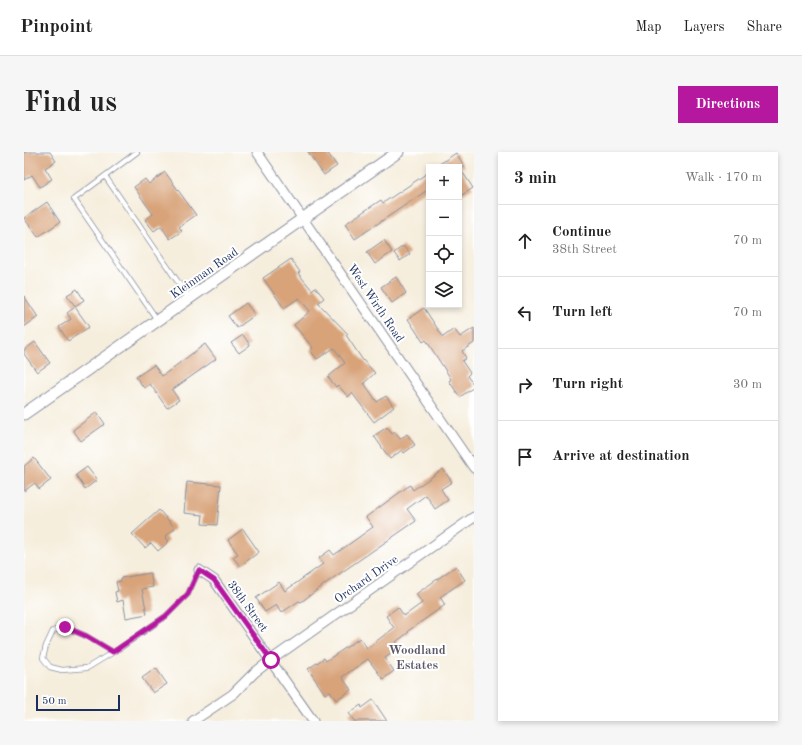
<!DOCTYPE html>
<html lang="en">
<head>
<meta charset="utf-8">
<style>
  :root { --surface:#fff; --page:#f6f6f6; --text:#222; --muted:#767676; --line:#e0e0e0; --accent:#b5179e }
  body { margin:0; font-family:"Old Standard TT",serif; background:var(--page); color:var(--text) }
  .controls { position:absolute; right:12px; top:12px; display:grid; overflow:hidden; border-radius:0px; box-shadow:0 2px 6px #0003 }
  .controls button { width:36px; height:36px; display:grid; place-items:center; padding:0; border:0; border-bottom:1px solid var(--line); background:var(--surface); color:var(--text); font:20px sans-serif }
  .scale { position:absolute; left:12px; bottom:10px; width:84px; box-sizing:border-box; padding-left:4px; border:2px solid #1b2f5e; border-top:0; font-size:11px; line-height:14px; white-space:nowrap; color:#1b2f5e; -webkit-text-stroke:3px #fff; paint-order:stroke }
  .stop { position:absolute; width:12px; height:12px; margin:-9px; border:3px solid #b5179e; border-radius:50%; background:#fff }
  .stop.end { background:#b5179e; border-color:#fff; box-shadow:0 1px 4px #0008 }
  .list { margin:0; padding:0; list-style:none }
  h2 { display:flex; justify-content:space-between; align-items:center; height:52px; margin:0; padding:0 16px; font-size:17px }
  h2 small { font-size:13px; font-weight:400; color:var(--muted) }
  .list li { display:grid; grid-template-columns:26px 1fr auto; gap:12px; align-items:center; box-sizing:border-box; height:72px; padding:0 16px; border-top:1px solid var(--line) }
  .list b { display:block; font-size:15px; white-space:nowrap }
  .list p { margin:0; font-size:13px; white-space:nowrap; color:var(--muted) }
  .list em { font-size:13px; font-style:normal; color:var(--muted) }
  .icon { flex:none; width:22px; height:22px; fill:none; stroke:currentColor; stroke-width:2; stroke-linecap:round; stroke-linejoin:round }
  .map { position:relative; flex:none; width:450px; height:569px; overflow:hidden; border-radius:0px }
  header { display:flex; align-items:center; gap:24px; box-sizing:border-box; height:56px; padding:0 20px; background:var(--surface); border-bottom:1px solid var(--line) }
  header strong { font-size:19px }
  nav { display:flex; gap:22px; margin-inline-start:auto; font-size:14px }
  .intro { display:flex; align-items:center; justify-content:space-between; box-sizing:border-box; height:96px; padding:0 24px }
  h1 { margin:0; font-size:28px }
  .button { padding:10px 18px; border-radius:0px; background:var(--accent); color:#fff; font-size:14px; font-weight:700 }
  main { display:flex; gap:24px; padding:0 24px }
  aside { flex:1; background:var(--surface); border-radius:0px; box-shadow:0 2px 6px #0003 }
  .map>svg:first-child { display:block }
  .building { fill:#d8a379 }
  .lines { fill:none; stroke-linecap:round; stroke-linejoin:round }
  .service-casing { stroke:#888e9e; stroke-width:6 }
  .minor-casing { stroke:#888e9e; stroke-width:11 }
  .tertiary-casing { stroke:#888e9e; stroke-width:13 }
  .service { stroke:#fff; stroke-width:4.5 }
  .minor { stroke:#fff; stroke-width:9 }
  .tertiary { stroke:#fff; stroke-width:11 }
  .route { stroke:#b5179e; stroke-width:5 }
  .labels { text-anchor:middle; stroke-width:4; stroke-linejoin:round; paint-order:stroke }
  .street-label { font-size:12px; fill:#1b2f5e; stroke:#fff }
  .neighbourhood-label { font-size:13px; font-weight:bold; fill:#5d5867; stroke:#fff }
</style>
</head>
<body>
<header>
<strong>Pinpoint</strong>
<nav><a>Map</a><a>Layers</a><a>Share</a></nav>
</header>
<div class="intro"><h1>Find us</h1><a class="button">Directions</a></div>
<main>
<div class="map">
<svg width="450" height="569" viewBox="0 0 450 569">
  <rect width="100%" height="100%" fill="#fff"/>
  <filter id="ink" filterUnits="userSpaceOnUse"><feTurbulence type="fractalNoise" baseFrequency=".025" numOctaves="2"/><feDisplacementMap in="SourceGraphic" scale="8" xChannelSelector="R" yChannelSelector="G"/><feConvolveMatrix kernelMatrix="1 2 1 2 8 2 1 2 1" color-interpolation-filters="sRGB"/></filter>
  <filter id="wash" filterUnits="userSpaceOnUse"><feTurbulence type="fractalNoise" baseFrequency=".012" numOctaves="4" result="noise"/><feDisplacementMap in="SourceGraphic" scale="16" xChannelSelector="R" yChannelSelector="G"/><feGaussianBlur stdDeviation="0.9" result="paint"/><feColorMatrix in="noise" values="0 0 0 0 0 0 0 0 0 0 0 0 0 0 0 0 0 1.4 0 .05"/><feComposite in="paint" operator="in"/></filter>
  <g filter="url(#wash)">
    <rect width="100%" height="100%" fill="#f6eedd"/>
    <g id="blocks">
      <!-- building -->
      <g class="building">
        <path d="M 0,0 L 26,0 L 32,9 L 21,16 L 28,27 L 16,35 L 8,23 L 0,28 Z"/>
        <path d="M 284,0 L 303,0 L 313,14 L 300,23 Z"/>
        <path d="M 432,1 L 441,15 L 435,15 L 449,36 L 438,43 L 435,38 L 435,15 L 411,15 Z"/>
        <path d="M 141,20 L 172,63 L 155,75 L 158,79 L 146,87 L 137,74 L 130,79 L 121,68 L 129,62 L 110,35 L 121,27 L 125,32 Z"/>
        <path d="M 405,20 L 405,37 L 331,87 L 321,72 L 357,48 L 359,51 Z"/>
        <path d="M 23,50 L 36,70 L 14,85 L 0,66 Z"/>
        <path d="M 360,88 L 368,100 L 351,112 L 343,100 Z"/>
        <path d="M 379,94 L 386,102 L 376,109 L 370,101 Z"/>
        <path d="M 267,107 L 276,120 L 274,121 L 288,138 L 291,135 L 300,146 L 294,151 L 324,182 L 322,183 L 338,207 L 351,221 L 340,231 L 353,250 L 362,244 L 370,255 L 350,270 L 328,241 L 324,245 L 314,233 L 312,235 L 304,225 L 321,211 L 310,196 L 293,207 L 286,198 L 289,196 L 270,173 L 286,159 L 275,146 L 260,156 L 239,126 Z"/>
        <path d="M 372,125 L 382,141 L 368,151 L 357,135 Z"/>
        <path d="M 53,137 L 60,148 L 51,154 L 43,143 Z"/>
        <path d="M 0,144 L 14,165 L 0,175 Z"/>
        <path d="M 222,151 L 231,163 L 213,176 L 204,164 Z"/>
        <path d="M 51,155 L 65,175 L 44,189 L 35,175 L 47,167 L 43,161 Z"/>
        <path d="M 400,156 L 419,185 L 430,177 L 436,185 L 450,176 L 450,191 L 438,199 L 442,206 L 438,209 L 446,221 L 443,224 L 450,233 L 450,235 L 436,245 L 425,229 L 427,227 L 402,188 L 399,190 L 384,167 Z"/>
        <path d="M 219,183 L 226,193 L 215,201 L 207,191 Z"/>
        <path d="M 11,190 L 26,211 L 13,220 L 0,202 L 0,198 Z"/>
        <path d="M 181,192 L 192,207 L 148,238 L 155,248 L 143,256 L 126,232 L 120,236 L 112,225 L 130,213 L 138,224 Z"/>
        <path d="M 73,260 L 81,272 L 57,289 L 49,278 Z"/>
        <path d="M 363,275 L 368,282 L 371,280 L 376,287 L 383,282 L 391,293 L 380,301 L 378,298 L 366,307 L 350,284 Z"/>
        <path d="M 10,306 L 27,328 L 15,337 L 11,331 L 0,339 L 0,314 Z"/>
        <path d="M 63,315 L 73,328 L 61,337 L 52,323 Z"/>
        <path d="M 419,317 L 428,330 L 417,337 L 424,348 L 411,357 L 402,343 L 383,357 L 392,369 L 305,429 L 277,450 L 275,449 L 257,461 L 252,453 L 241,460 L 232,446 L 255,430 L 261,439 L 299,412 L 295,406 L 306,398 L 310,403 L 349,375 L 342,365 L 386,333 L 389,338 Z"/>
        <path d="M 163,330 L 197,333 L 193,373 L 178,372 L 179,363 L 160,361 Z"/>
        <path d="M 135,358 L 151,376 L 141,385 L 145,389 L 134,399 L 127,391 L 121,396 L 108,382 Z"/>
        <path d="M 219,377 L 235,400 L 216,414 L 209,405 L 214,402 L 204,388 Z"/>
        <path d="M 432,414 L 441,428 L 416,445 L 421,453 L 384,479 L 385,480 L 372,490 L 376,495 L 361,506 L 370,519 L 359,527 L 344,507 L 318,525 L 327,538 L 312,548 L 306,539 L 301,542 L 284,517 L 300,506 L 302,509 L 336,486 L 343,496 L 370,476 L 362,464 L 374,455 L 380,464 L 398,451 L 392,442 Z"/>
        <path d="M 126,421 L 129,435 L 118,437 L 123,462 L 102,466 L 99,448 L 93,450 L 91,440 L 94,439 L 92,430 L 97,429 L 97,426 Z"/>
        <path d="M 132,516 L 143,532 L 129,541 L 118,526 Z"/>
        <path d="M 349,548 L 363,569 L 330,569 L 325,561 L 337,553 L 338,556 Z"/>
      </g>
    </g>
  </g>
  <g filter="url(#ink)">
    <use href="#blocks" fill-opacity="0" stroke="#888e9e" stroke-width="1"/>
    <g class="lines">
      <!-- service casing -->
      <g class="service-casing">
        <g id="service">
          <path d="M 81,24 L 113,0"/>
          <path d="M 134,169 L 50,47 L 81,24 L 165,146"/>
          <path d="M 89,500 L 62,484 L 41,475 L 29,479 L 22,494 L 19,506 L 26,515 L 38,518 L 63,516 L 96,496 L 142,464 L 164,442 L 175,418"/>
        </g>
      </g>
      <!-- minor casing -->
      <g class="minor-casing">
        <g id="minor">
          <path d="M 233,0 L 450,316"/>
          <path d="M 175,418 L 190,428 L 289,569"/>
          <path d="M 169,569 L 209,542 L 230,521 L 247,508 L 450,365"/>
        </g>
      </g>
      <!-- tertiary casing -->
      <g class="tertiary-casing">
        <path id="tertiary" d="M 0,262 L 374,0"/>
      </g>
      <!-- service -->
      <use href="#service" class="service"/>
      <!-- minor -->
      <use href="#minor" class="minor"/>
      <!-- tertiary -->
      <use href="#tertiary" class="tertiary"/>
    </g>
  </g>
  <g class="lines" filter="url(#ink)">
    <!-- route -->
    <path class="route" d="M 41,475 L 62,484 L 89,500 L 142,464 L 164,442 L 175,418 L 190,428 L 247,508"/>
  </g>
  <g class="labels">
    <!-- street labels -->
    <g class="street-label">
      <text transform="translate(180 121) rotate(-35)" y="4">Kleinman Road</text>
      <text transform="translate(352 151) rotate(56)" y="4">West Wirth Road</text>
      <text transform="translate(342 427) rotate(-35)" y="4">Orchard Drive</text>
      <text transform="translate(224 454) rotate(54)" y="4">38th Street</text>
    </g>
    <!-- neighbourhood labels -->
    <g class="neighbourhood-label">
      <text x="393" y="502">Woodland<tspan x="393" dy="15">Estates</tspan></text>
    </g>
  </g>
</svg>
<div class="controls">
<button>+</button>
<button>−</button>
<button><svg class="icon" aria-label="locate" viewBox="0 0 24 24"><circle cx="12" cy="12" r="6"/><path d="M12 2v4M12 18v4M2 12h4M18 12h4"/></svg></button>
<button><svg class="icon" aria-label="layers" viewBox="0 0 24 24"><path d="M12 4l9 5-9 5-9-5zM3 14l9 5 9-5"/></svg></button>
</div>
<div class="scale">50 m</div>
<div class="stop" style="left:247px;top:508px"></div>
<div class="stop end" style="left:41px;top:475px"></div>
</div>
<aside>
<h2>3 min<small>Walk · 170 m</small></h2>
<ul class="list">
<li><svg class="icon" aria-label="ahead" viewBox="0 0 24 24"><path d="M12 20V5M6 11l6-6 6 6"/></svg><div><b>Continue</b><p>38th Street</p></div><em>70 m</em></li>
<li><svg class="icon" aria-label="left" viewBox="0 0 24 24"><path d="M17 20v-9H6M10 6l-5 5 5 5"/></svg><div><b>Turn left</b></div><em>70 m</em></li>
<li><svg class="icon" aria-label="right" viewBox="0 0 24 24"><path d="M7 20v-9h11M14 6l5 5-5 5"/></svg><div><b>Turn right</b></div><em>30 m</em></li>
<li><svg class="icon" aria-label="arrive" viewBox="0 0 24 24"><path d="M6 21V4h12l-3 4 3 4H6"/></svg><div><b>Arrive at destination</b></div></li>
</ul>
</aside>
</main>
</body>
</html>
